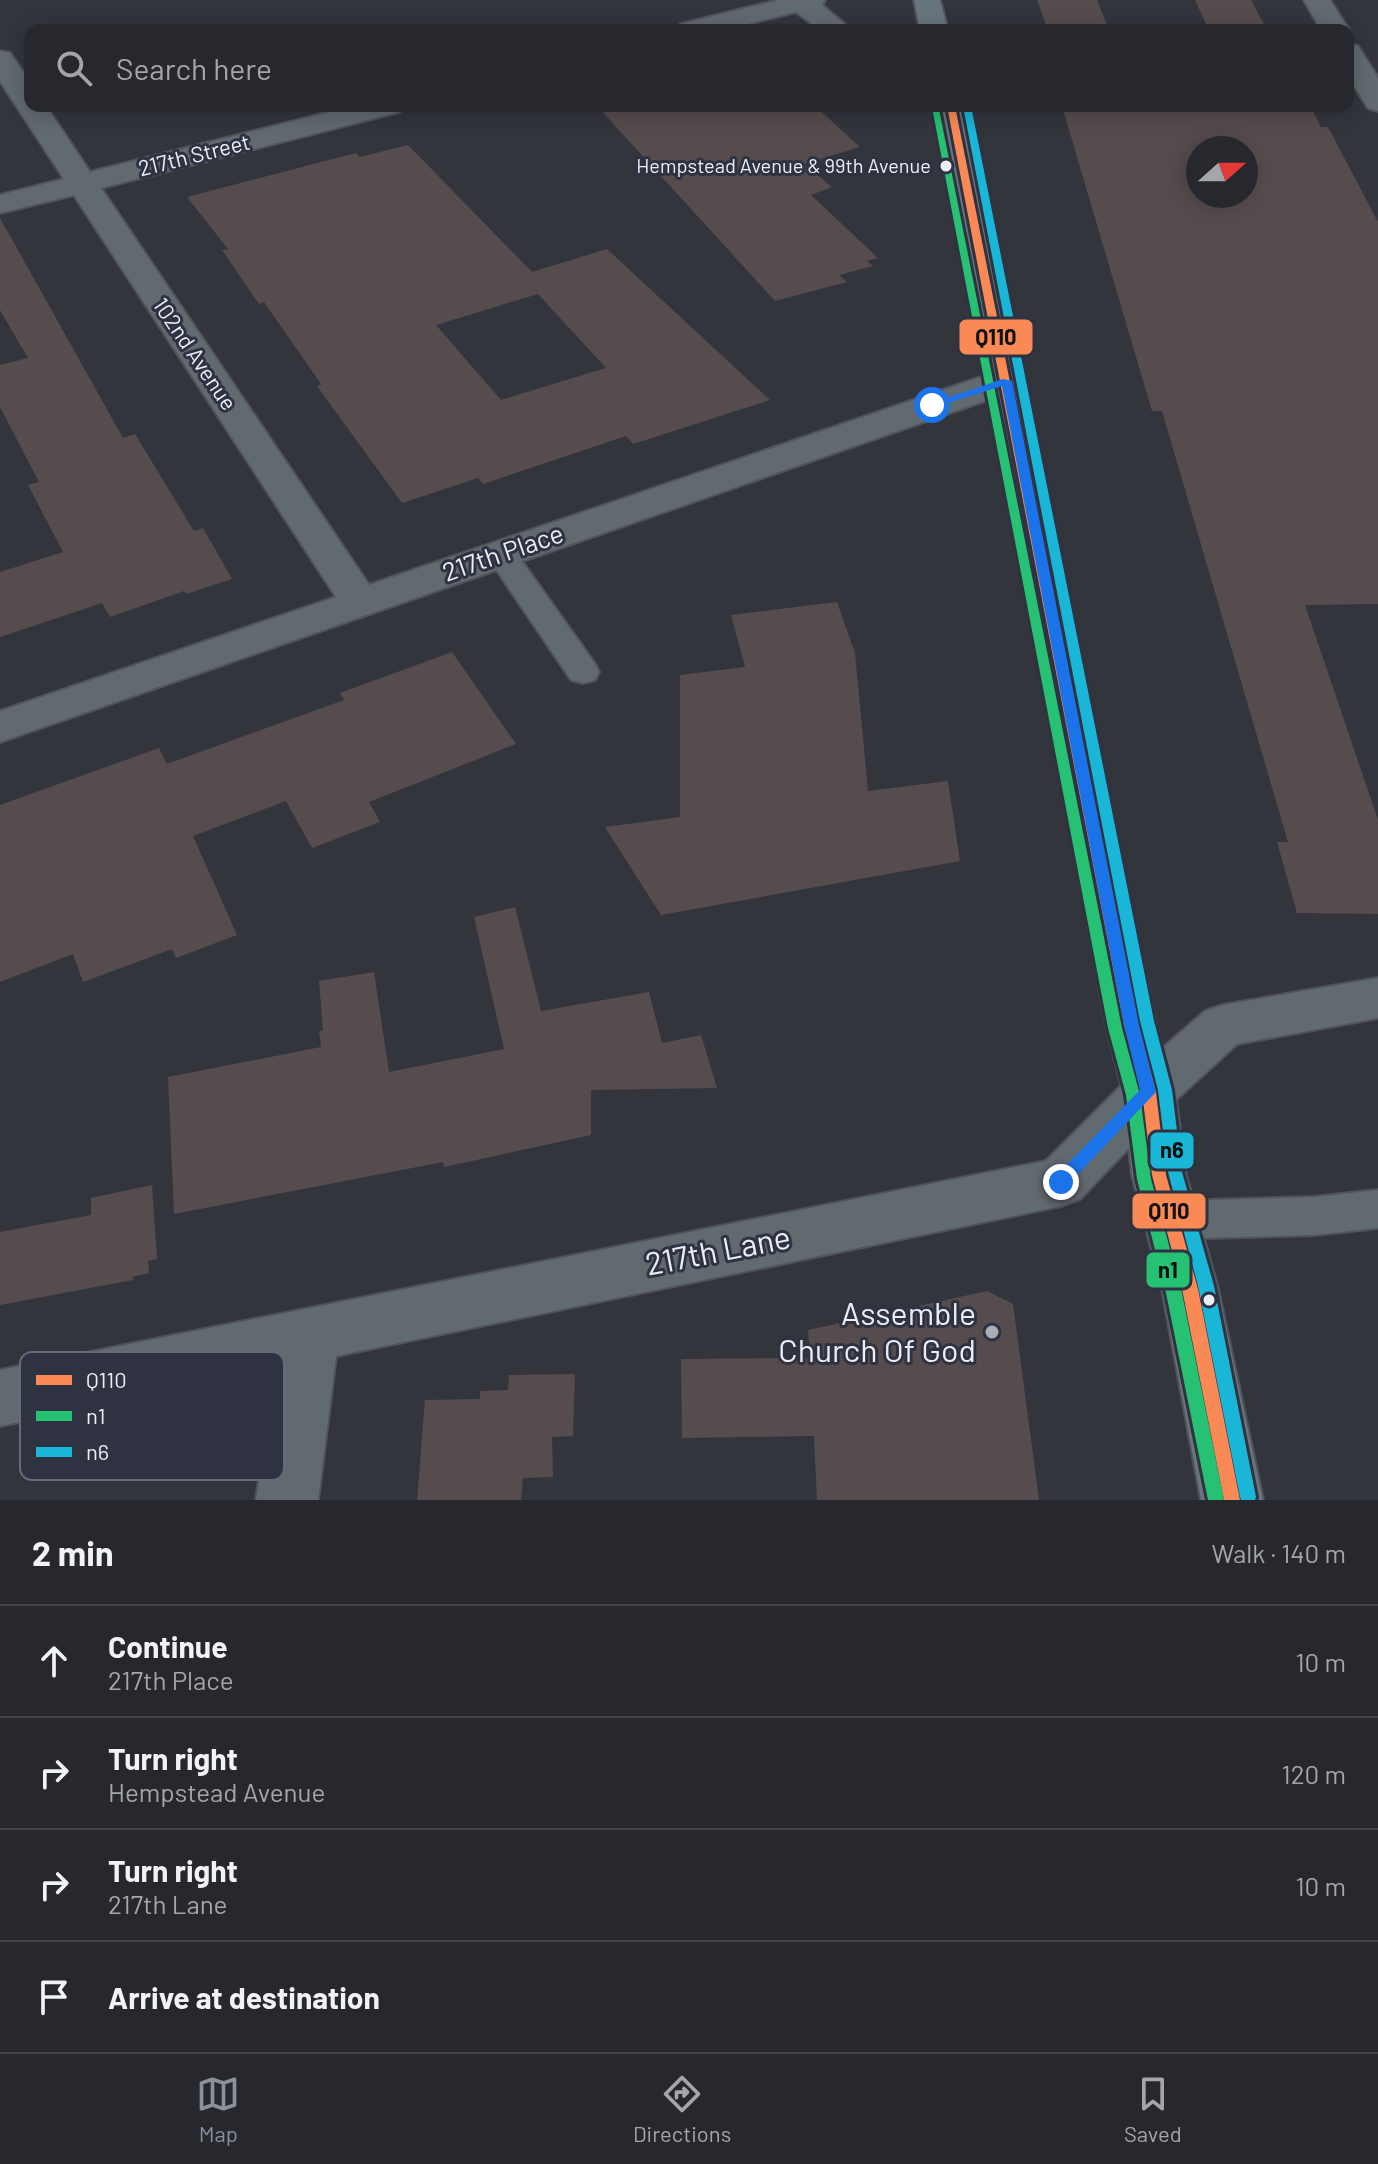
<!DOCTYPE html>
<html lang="en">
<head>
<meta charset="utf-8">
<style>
  :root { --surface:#26282e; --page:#32343a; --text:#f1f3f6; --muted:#a4a6aa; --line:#42444a; --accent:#8c9099 }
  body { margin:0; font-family:Barlow,sans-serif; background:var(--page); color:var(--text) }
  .compass { position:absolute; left:1186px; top:136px; width:72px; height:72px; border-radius:50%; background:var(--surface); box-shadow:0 4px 20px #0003; rotate:69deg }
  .stop { position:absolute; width:24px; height:24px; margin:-18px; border:6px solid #1a73e8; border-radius:50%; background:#fff }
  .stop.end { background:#1a73e8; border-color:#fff; box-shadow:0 2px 8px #0008 }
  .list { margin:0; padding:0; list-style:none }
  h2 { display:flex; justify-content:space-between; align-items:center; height:104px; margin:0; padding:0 32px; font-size:34px }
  h2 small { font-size:26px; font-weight:400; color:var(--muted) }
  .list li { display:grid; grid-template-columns:52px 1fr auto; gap:24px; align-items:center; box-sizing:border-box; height:112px; padding:0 32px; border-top:2px solid var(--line) }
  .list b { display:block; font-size:30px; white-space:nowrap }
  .list p { margin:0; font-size:26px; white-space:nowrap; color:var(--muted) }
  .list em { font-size:26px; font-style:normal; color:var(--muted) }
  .icon { flex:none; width:44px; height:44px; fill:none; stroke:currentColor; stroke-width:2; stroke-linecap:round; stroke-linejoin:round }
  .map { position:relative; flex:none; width:1378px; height:1500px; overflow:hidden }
  .search { position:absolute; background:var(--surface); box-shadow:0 4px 20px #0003; left:24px; right:24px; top:24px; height:88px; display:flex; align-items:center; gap:20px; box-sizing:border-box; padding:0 28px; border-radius:16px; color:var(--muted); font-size:30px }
  .sheet { height:552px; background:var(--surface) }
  nav { display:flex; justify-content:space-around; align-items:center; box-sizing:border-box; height:112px; border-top:2px solid var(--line); background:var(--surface); font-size:22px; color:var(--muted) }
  nav a { display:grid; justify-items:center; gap:4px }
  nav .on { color:var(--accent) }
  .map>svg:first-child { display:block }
  .building { fill:#564c4e; fill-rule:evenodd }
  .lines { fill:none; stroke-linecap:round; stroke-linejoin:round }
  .service-casing { stroke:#51535a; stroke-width:4 }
  .minor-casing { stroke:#51535a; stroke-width:4 }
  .primary-casing { stroke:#51535a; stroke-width:4 }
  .service { fill:#616a6f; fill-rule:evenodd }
  .minor { fill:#616a6f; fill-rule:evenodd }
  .primary { fill:#69757d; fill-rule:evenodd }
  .bus-1-casing { stroke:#2f3241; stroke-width:6 }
  .bus-2-casing { stroke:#2f3241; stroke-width:6 }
  .bus-3-casing { stroke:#2f3241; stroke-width:6 }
  .bus-1 { fill:#f98a56; fill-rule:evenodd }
  .bus-2 { fill:#26c172; fill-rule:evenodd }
  .bus-3 { fill:#1ab6d8; fill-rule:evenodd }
  .route { fill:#1a73e8 }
  .bus-dot { fill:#ebedf7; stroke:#2f3241; stroke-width:3 }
  .poi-dot { fill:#abadb6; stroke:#2f3241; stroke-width:3 }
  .labels { text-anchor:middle; stroke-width:6; stroke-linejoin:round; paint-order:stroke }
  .far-bus-label { font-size:20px; fill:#ebedf7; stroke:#2f3241; text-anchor:end }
  .far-street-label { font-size:22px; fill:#ebedf7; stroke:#2f3241 }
  .street-label { font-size:26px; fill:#ebedf7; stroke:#2f3241 }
  .near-street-label { font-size:32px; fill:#ebedf7; stroke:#2f3241 }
  .near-poi-label { font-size:32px; fill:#ebedf7; stroke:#2f3241; text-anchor:end }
  .key { fill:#2f3241; stroke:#676a78; stroke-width:2 }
  .key-label { font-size:22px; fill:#ebedf7 }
  .line-badge { stroke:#2f3241; stroke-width:3 }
  .pale-badge-label { font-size:22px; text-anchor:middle; font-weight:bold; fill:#111 }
</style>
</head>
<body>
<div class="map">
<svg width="1378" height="1500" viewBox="0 0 1378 1500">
  <rect width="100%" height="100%" fill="#33353d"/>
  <!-- building -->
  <g class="building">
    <path d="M 1037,0 L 1097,0 L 1109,30 L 1048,30 Z"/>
    <path d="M 1195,0 L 1251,0 L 1267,30 L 1209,30 Z"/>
    <path d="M 597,106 L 815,106 L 860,147 L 804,164 L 832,187 L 811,195 L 878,258 L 867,261 L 873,266 L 839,275 L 847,282 L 775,301 Z"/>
    <path d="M 1062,106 L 1310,106 L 1321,127 L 1328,127 L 1378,222 L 1378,604 L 1305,605 L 1378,820 L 1378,914 L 1297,913 L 1277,842 L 1288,842 L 1162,411 L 1152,411 ZM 1198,148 L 1246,148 L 1246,196 L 1198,196 Z"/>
    <path d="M 408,145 L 532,272 L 607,249 L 770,400 L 633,444 L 626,436 L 483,484 L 478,478 L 402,503 L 317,386 L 321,384 L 264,302 L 259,304 L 222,250 L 228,249 L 187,197 L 356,153 L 360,157 ZM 538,294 L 606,368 L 501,400 L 436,325 Z"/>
    <path d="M 0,218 L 123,438 L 135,434 L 194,531 L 203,528 L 232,579 L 186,594 L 184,591 L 110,617 L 102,603 L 0,637 L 0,572 L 63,552 L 28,485 L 39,482 L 0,407 L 0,365 L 28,358 L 0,310 Z"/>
    <path d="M 837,602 L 855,653 L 868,791 L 948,781 L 960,861 L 661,915 L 605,827 L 680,817 L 680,675 L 745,667 L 731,615 Z"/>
    <path d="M 452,652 L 516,744 L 369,802 L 380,822 L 312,848 L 286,801 L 193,836 L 237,935 L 176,958 L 172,949 L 83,982 L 73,954 L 0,982 L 0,805 L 159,748 L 167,764 L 344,700 L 340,693 Z"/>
    <path d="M 515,907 L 541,1011 L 649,992 L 662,1043 L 701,1035 L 717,1088 L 591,1090 L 591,1135 L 444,1167 L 443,1162 L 174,1214 L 168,1077 L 321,1047 L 319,1031 L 323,1030 L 319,981 L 374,972 L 389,1072 L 504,1049 L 474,917 Z"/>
    <path d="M 152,1185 L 157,1259 L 148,1261 L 149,1273 L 132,1277 L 133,1280 L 0,1305 L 0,1232 L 91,1215 L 91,1198 Z"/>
    <path d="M 987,1291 L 1013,1304 L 1039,1500 L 817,1500 L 814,1436 L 682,1438 L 681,1359 L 810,1358 L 808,1330 Z"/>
    <path d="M 575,1374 L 573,1436 L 552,1437 L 553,1477 L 523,1478 L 521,1500 L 417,1500 L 425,1400 L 480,1399 L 480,1391 L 508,1390 L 509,1375 Z"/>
  </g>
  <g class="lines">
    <!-- service casing -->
    <g class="service-casing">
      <g id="service">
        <path d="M 500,543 L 511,546 L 595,664 L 599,672 L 595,680 L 583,683 L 571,680 L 485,553 L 489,546 Z"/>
        <path d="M 1378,1190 L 1378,1228 L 1314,1235 L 1170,1239 L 1155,1233 L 1149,1220 L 1155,1207 L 1170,1201 L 1314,1197 Z"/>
      </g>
    </g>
    <!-- minor casing -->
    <g class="minor-casing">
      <g id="minor">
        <path d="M 779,0 L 825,0 L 822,5 L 852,30 L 820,30 L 796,12 L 724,30 L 677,30 L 681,24 Z"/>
        <path d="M 1304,0 L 1330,0 L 1349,30 L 1321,30 Z"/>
        <path d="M 1348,44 L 1358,46 L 1378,78 L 1378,111 L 1368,108 L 1348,76 Z"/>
        <path d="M 0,51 L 10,53 L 30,82 L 30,106 L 46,106 L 90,172 L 354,106 L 404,106 L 399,112 L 101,188 L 369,585 L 993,373 L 1006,370 L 1019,373 L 1024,381 L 1019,389 L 0,742 L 0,711 L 336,597 L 74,195 L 0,213 L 0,195 L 64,179 L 0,81 Z"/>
        <path d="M 1378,978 L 1378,1018 L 1237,1044 L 1167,1108 L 1080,1199 L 1061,1206 L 336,1356 L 318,1500 L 256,1500 L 276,1369 L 0,1426 L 0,1370 L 1046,1161 L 1131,1076 L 1205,1011 L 1223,1005 Z"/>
      </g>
    </g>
    <!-- primary casing -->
    <g class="primary-casing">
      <g id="primary">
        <path d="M 914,0 L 940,0 L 948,30 L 920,30 Z"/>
        <path d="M 936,106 L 966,106 L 1156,1025 L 1175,1092 L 1186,1175 L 1218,1289 L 1263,1500 L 1201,1500 L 1162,1289 L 1132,1175 L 1123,1092 L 1106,1025 Z"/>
      </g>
    </g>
    <!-- service -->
    <use href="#service" class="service"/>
    <!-- minor -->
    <use href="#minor" class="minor"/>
    <!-- primary -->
    <use href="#primary" class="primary"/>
    <!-- bus-1 casing -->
    <g class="bus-1-casing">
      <path id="bus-1" d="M 947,106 L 955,106 L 1138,1025 L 1156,1092 L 1166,1175 L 1198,1289 L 1240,1500 L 1224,1500 L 1182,1289 L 1152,1175 L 1142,1092 L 1124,1025 Z"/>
    </g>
    <!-- bus-2 casing -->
    <g class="bus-2-casing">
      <path id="bus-2" d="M 932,107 L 939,109 L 1122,1028 L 1140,1095 L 1151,1179 L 1182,1293 L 1224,1500 L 1208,1500 L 1166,1293 L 1137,1179 L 1126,1095 L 1108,1028 Z"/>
    </g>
    <!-- bus-3 casing -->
    <g class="bus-3-casing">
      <path id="bus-3" d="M 963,106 L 971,106 L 1154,1021 L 1172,1090 L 1182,1172 L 1214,1286 L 1256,1497 L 1255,1500 L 1241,1500 L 1240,1497 L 1198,1286 L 1168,1172 L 1158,1090 L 1140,1021 Z"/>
    </g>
    <!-- bus-1 -->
    <use href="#bus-1" class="bus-1"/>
    <!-- bus-2 -->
    <use href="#bus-2" class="bus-2"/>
    <!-- bus-3 -->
    <use href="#bus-3" class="bus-3"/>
  </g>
  <!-- route -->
  <path class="route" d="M 1003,379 L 1012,381 L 1139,1025 L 1156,1092 L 1066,1187 L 1061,1189 L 1055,1187 L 1055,1177 L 1140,1090 L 1124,1025 L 1002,386 L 932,408 L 926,405 Z"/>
  <!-- markers -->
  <g class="bus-dot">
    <circle cx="946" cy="166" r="7"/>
    <circle cx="1209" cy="1300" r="7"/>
  </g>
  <circle class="poi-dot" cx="992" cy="1332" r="8"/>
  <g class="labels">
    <!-- far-bus labels -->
    <g class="far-bus-label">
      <text x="931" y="173">Hempstead Avenue &amp; 99th Avenue</text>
    </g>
    <!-- far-street labels -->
    <g class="far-street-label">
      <text transform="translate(194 155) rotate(-14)" y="8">217th Street</text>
      <text transform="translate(195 354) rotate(56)" y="8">102nd Avenue</text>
    </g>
    <!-- street labels -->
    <g class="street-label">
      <text transform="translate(503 553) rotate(-19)" y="9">217th Place</text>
    </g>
    <!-- near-street labels -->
    <g class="near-street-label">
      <text transform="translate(718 1251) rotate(-11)" y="11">217th Lane</text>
    </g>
    <!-- near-poi labels -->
    <g class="near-poi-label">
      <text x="976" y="1325">Assemble<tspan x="976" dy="37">Church Of God</tspan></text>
    </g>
  </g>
  <!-- legend -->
  <rect x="20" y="1352" width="264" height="128" rx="12" class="key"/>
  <rect x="36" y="1375" width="36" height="10" fill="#f98a56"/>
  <rect x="36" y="1411" width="36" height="10" fill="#26c172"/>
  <rect x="36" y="1447" width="36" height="10" fill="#1ab6d8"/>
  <g class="key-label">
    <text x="86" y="1388">Q110</text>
    <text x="86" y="1424">n1</text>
    <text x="86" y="1460">n6</text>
  </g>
  <g class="line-badge">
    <rect x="958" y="318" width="76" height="38" rx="8" fill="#f98a56"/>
    <rect x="1149" y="1131" width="46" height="39" rx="8" fill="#1ab6d8"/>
    <rect x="1131" y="1192" width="76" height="38" rx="8" fill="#f98a56"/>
    <rect x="1145" y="1251" width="46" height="38" rx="8" fill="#26c172"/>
  </g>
  <g class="pale-badge-label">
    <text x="996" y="345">Q110</text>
    <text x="1172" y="1158">n6</text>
    <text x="1169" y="1219">Q110</text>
    <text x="1168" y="1278">n1</text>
  </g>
</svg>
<svg class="compass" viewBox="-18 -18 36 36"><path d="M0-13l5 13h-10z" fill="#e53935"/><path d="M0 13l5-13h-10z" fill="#a4a6aa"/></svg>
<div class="stop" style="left:932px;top:405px"></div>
<div class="stop end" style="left:1061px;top:1182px"></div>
<div class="search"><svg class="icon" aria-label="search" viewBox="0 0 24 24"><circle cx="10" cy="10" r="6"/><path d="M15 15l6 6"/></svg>Search here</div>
</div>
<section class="sheet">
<h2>2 min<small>Walk · 140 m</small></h2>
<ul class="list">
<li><svg class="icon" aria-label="ahead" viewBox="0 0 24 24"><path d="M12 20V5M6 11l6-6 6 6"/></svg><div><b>Continue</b><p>217th Place</p></div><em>10 m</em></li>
<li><svg class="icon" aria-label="right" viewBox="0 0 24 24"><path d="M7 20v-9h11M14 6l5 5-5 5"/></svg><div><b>Turn right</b><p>Hempstead Avenue</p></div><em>120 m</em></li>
<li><svg class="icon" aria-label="right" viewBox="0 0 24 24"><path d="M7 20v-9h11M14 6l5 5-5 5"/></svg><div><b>Turn right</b><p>217th Lane</p></div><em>10 m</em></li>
<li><svg class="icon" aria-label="arrive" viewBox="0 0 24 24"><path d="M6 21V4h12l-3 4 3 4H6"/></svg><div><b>Arrive at destination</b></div></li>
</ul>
</section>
<nav>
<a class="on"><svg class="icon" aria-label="map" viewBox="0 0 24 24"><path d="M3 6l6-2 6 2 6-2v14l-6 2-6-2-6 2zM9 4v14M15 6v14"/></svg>Map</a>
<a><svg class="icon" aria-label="directions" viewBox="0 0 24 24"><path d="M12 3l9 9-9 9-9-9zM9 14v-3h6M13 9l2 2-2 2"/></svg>Directions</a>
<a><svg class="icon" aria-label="saved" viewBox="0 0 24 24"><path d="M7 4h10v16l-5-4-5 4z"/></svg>Saved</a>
</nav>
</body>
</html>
